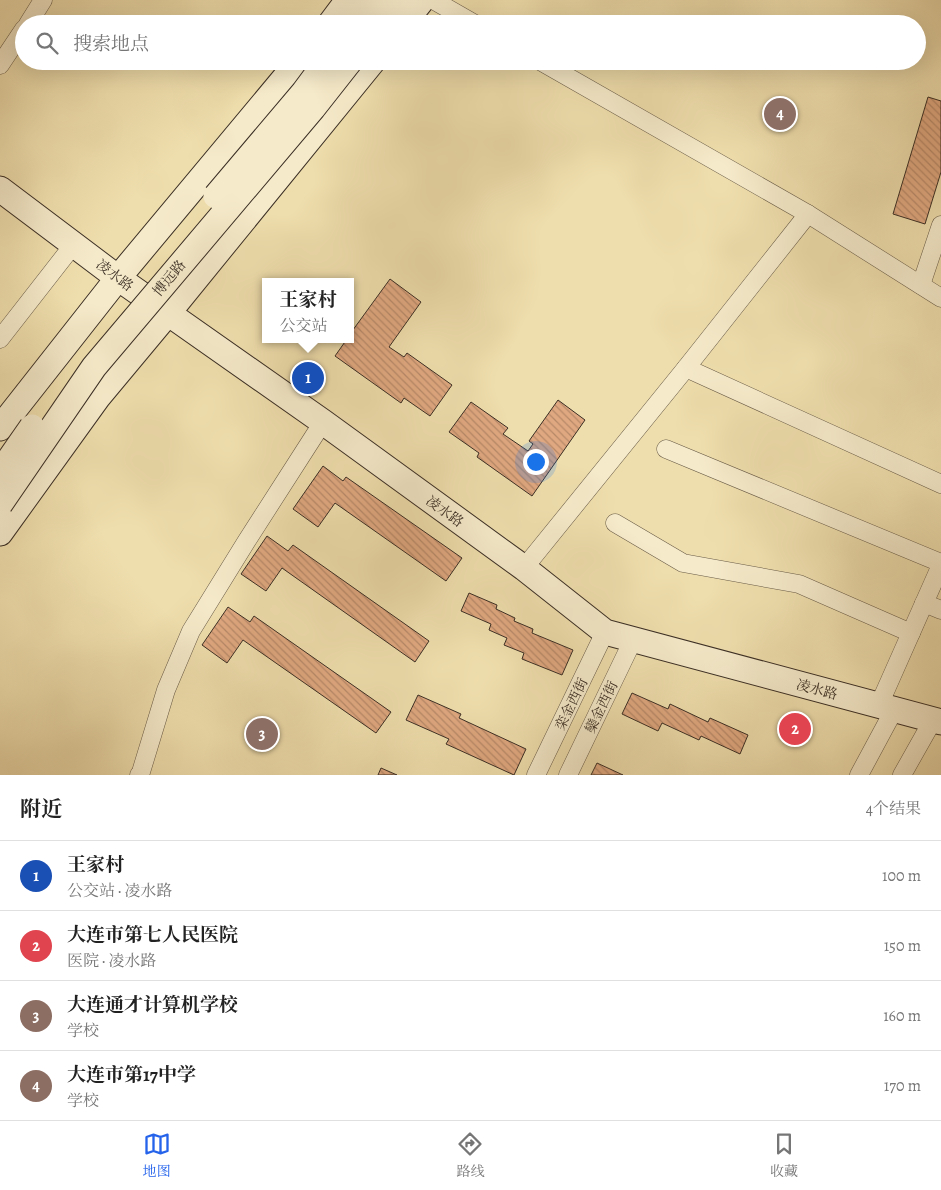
<!DOCTYPE html>
<html lang="zh">
<head>
<meta charset="utf-8">
<style>
  :root { --surface:#fff; --page:#f2f2f2; --text:#222; --muted:#767676; --line:#e0e0e0; --accent:#2563eb }
  body { margin:0; font-family:Alegreya,"Noto Serif SC",serif; background:var(--page); color:var(--text) }
  .you { position:absolute; left:535px; top:461px; width:18px; height:18px; margin:-12px; border:4px solid #fff; border-radius:50%; background:#1a73e8; box-shadow:0 0 0 8px #1a73e833 }
  .badge { display:grid; place-items:center; width:32px; height:32px; border-radius:50%; background:var(--accent); color:#fff; font-size:16px; font-weight:700 }
  .pin { position:absolute; translate:-50% -50%; border:2px solid #fff; box-shadow:0 1px 5px #0006 }
  .popup { position:absolute; left:262px; top:278px; width:92px; height:65px; box-sizing:border-box; display:grid; place-content:center; border-radius:0px; background:var(--surface); filter:drop-shadow(0 1px 4px #0005); font-size:16px; white-space:nowrap; color:var(--muted) }
  .popup b { font-size:19px; color:var(--text) }
  .popup::after { content:''; position:absolute; left:50%; top:100%; margin-left:-10px; border:10px solid transparent; border-top-color:var(--surface) }
  .list { margin:0; padding:0; list-style:none }
  h2 { display:flex; justify-content:space-between; align-items:center; height:65px; margin:0; padding:0 20px; font-size:21px }
  h2 small { font-size:16px; font-weight:400; color:var(--muted) }
  .list li { display:grid; grid-template-columns:32px 1fr auto; gap:15px; align-items:center; box-sizing:border-box; height:70px; padding:0 20px; border-top:1px solid var(--line) }
  .list b { display:block; font-size:19px; white-space:nowrap }
  .list p { margin:0; font-size:16px; white-space:nowrap; color:var(--muted) }
  .list em { font-size:16px; font-style:normal; color:var(--muted) }
  .icon { flex:none; width:28px; height:28px; fill:none; stroke:currentColor; stroke-width:2; stroke-linecap:round; stroke-linejoin:round }
  .map { position:relative; flex:none; width:941px; height:775px; overflow:hidden }
  .search { position:absolute; background:var(--surface); box-shadow:0 5px 20px #0002; left:15px; right:15px; top:15px; height:55px; display:flex; align-items:center; gap:12px; box-sizing:border-box; padding:0 18px; border-radius:28px; color:var(--muted); font-size:19px }
  .sheet { height:345px; background:var(--surface) }
  nav { display:flex; justify-content:space-around; align-items:center; box-sizing:border-box; height:70px; border-top:1px solid var(--line); background:var(--surface); font-size:14px; color:var(--muted) }
  nav a { display:grid; justify-items:center; gap:2px }
  nav .on { color:var(--accent) }
  .map>svg:first-child { display:block }
  .building { fill:url(#building-back-hatch); stroke:#3b2f25 }
  .lines { fill:none; stroke-linecap:round; stroke-linejoin:round }
  .street-casing { stroke:#685b47; stroke-width:19 }
  .secondary-casing { stroke:#3b2f25; stroke-width:27 }
  .street { stroke:#f5eaca; stroke-width:18 }
  .secondary { stroke:#f5eaca; stroke-width:25 }
  .secondary-bridge-casing { stroke:#3b2f25; stroke-width:27; stroke-linecap:butt }
  .secondary-bridge { stroke:#f5eaca; stroke-width:25 }
  .labels { text-anchor:middle; stroke-width:4; stroke-linejoin:round; paint-order:stroke }
  .street-label { font-size:14px; fill:#3b2f25; stroke:#f5eaca }
</style>
</head>
<body>
<div class="map">
<svg width="941" height="775" viewBox="0 0 941 775">
  <defs>
    <pattern id="building-back-hatch" width="6" height="6" patternUnits="userSpaceOnUse" patternTransform="scale(1.25)"><rect width="6" height="6" fill="#e0a880"/><path d="M-1 5l2 2M0 0l6 6M5-1l2 2" fill="none" stroke="#b78969"/></pattern>
  </defs>
  <rect width="100%" height="100%" fill="#efdead"/>
  <filter id="stains"><feTurbulence type="fractalNoise" baseFrequency=".004" numOctaves="4"/><feColorMatrix values="0 0 0 0 .2 0 0 0 0 .09 0 0 0 0 .02 0 0 0 .5 -.17"/></filter>
  <radialGradient id="worn" r=".72"><stop offset=".6" stop-color="#630" stop-opacity="0"/><stop offset="1" stop-color="#630" stop-opacity=".3"/></radialGradient>
  <!-- building -->
  <g class="building">
    <path d="M 928,97 L 941,101 L 941,172 L 925,224 L 893,214 Z"/>
    <path d="M 390,279 L 421,302 L 389,347 L 404,357 L 407,353 L 452,385 L 430,416 L 404,398 L 401,403 L 335,356 L 347,339 L 350,339 L 350,334 Z"/>
    <path d="M 558,400 L 585,420 L 532,496 L 477,457 L 479,453 L 449,432 L 471,402 L 508,428 L 503,434 L 528,451 L 533,444 L 529,441 Z"/>
    <path d="M 323,466 L 343,481 L 346,477 L 462,558 L 446,581 L 335,503 L 318,527 L 293,509 Z"/>
    <path d="M 267,536 L 288,551 L 293,545 L 429,641 L 415,662 L 282,568 L 266,591 L 241,574 Z"/>
    <path d="M 469,593 L 497,605 L 496,609 L 515,618 L 514,621 L 533,629 L 532,633 L 573,650 L 562,675 L 522,659 L 524,653 L 504,645 L 507,638 L 489,630 L 491,624 L 461,611 Z"/>
    <path d="M 228,607 L 250,622 L 254,616 L 391,712 L 376,733 L 243,640 L 227,663 L 202,645 Z"/>
    <path d="M 632,693 L 668,709 L 670,704 L 708,722 L 710,718 L 748,735 L 740,754 L 701,736 L 699,740 L 662,723 L 658,731 L 622,714 Z"/>
    <path d="M 418,695 L 461,714 L 459,718 L 526,749 L 514,775 L 446,744 L 449,739 L 406,720 Z"/>
    <path d="M 597,763 L 623,775 L 591,775 Z"/>
    <path d="M 381,768 L 397,775 L 378,775 Z"/>
  </g>
  <g class="lines">
    <!-- street casing -->
    <g class="street-casing">
      <g id="street">
        <path d="M 433,0 L 475,24"/>
        <path d="M 28,24 L 43,0"/>
        <path d="M 0,65 L 24,29"/>
        <path d="M 808,214 L 941,298"/>
        <path d="M 921,285 L 941,225"/>
        <path d="M 0,339 L 74,244"/>
        <path d="M 686,368 L 941,484"/>
        <path d="M 666,449 L 941,563"/>
        <path d="M 615,523 L 683,563 L 799,584 L 911,633"/>
        <path d="M 524,568 L 686,368 L 808,214 L 540,61"/>
        <path d="M 924,603 L 941,610"/>
        <path d="M 879,705 L 941,565"/>
        <path d="M 139,775 L 141,772 L 166,690 L 191,631 L 246,542 L 323,422"/>
        <path d="M 536,775 L 605,632"/>
        <path d="M 568,775 L 633,640"/>
        <path d="M 859,775 L 894,710"/>
        <path d="M 902,775 L 933,720"/>
      </g>
    </g>
    <!-- secondary casing -->
    <g class="secondary-casing">
      <g id="secondary">
        <path d="M 330,24 L 348,0"/>
        <path d="M 356,24 L 374,0"/>
        <path d="M 380,24 L 398,0"/>
        <path d="M 403,24 L 422,0"/>
        <path d="M 0,189 L 118,278 L 323,422 L 524,568 L 605,632 L 941,722"/>
        <path d="M 0,428 L 118,278 L 299,61"/>
        <path d="M 0,533 L 98,397 L 168,313 L 373,61"/>
      </g>
    </g>
    <!-- street -->
    <use href="#street" class="street"/>
    <!-- secondary -->
    <use href="#secondary" class="secondary"/>
    <!-- secondary-bridge casing -->
    <g class="secondary-bridge-casing">
      <g id="secondary-bridge">
        <path d="M 216,196 L 304,92 L 327,61"/>
        <path d="M 0,473 L 32,427"/>
        <path d="M 0,504 L 94,367 L 313,108 L 350,61"/>
      </g>
    </g>
    <!-- secondary-bridge -->
    <use href="#secondary-bridge" class="secondary-bridge"/>
  </g>
  <g class="labels">
    <!-- street labels -->
    <g class="street-label">
      <text transform="translate(115 275) rotate(37)" y="5">凌水路</text>
      <text transform="translate(169 278) rotate(-50)" y="5">博远路</text>
      <text transform="translate(445 511) rotate(36)" y="5">凌水路</text>
      <text transform="translate(817 689) rotate(15)" y="5">凌水路</text>
      <text transform="translate(571 704) rotate(-64)" y="5">栾金西街</text>
      <text transform="translate(601 707) rotate(-64)" y="5">欒金西街</text>
    </g>
  </g>
  <rect width="100%" height="100%" filter="url(#stains)"/>
  <rect width="100%" height="100%" fill="url(#worn)"/>
</svg>
<div class="you"></div>
<div class="pin badge" style="left:308px;top:378px;background:#1a4fb4">1</div>
<div class="popup"><b>王家村</b>公交站</div>
<div class="pin badge" style="left:795px;top:729px;background:#e0444e">2</div>
<div class="pin badge" style="left:262px;top:734px;background:#8d6e63">3</div>
<div class="pin badge" style="left:780px;top:114px;background:#8d6e63">4</div>
<div class="search"><svg class="icon" aria-label="search" viewBox="0 0 24 24"><circle cx="10" cy="10" r="6"/><path d="M15 15l6 6"/></svg>搜索地点</div>
</div>
<section class="sheet">
<h2>附近<small>4个结果</small></h2>
<ul class="list">
<li><span class="badge" style="background:#1a4fb4">1</span><div><b>王家村</b><p>公交站 · 凌水路</p></div><em>100 m</em></li>
<li><span class="badge" style="background:#e0444e">2</span><div><b>大连市第七人民医院</b><p>医院 · 凌水路</p></div><em>150 m</em></li>
<li><span class="badge" style="background:#8d6e63">3</span><div><b>大连通才计算机学校</b><p>学校</p></div><em>160 m</em></li>
<li><span class="badge" style="background:#8d6e63">4</span><div><b>大连市第17中学</b><p>学校</p></div><em>170 m</em></li>
</ul>
</section>
<nav>
<a class="on"><svg class="icon" aria-label="map" viewBox="0 0 24 24"><path d="M3 6l6-2 6 2 6-2v14l-6 2-6-2-6 2zM9 4v14M15 6v14"/></svg>地图</a>
<a><svg class="icon" aria-label="directions" viewBox="0 0 24 24"><path d="M12 3l9 9-9 9-9-9zM9 14v-3h6M13 9l2 2-2 2"/></svg>路线</a>
<a><svg class="icon" aria-label="saved" viewBox="0 0 24 24"><path d="M7 4h10v16l-5-4-5 4z"/></svg>收藏</a>
</nav>
</body>
</html>
